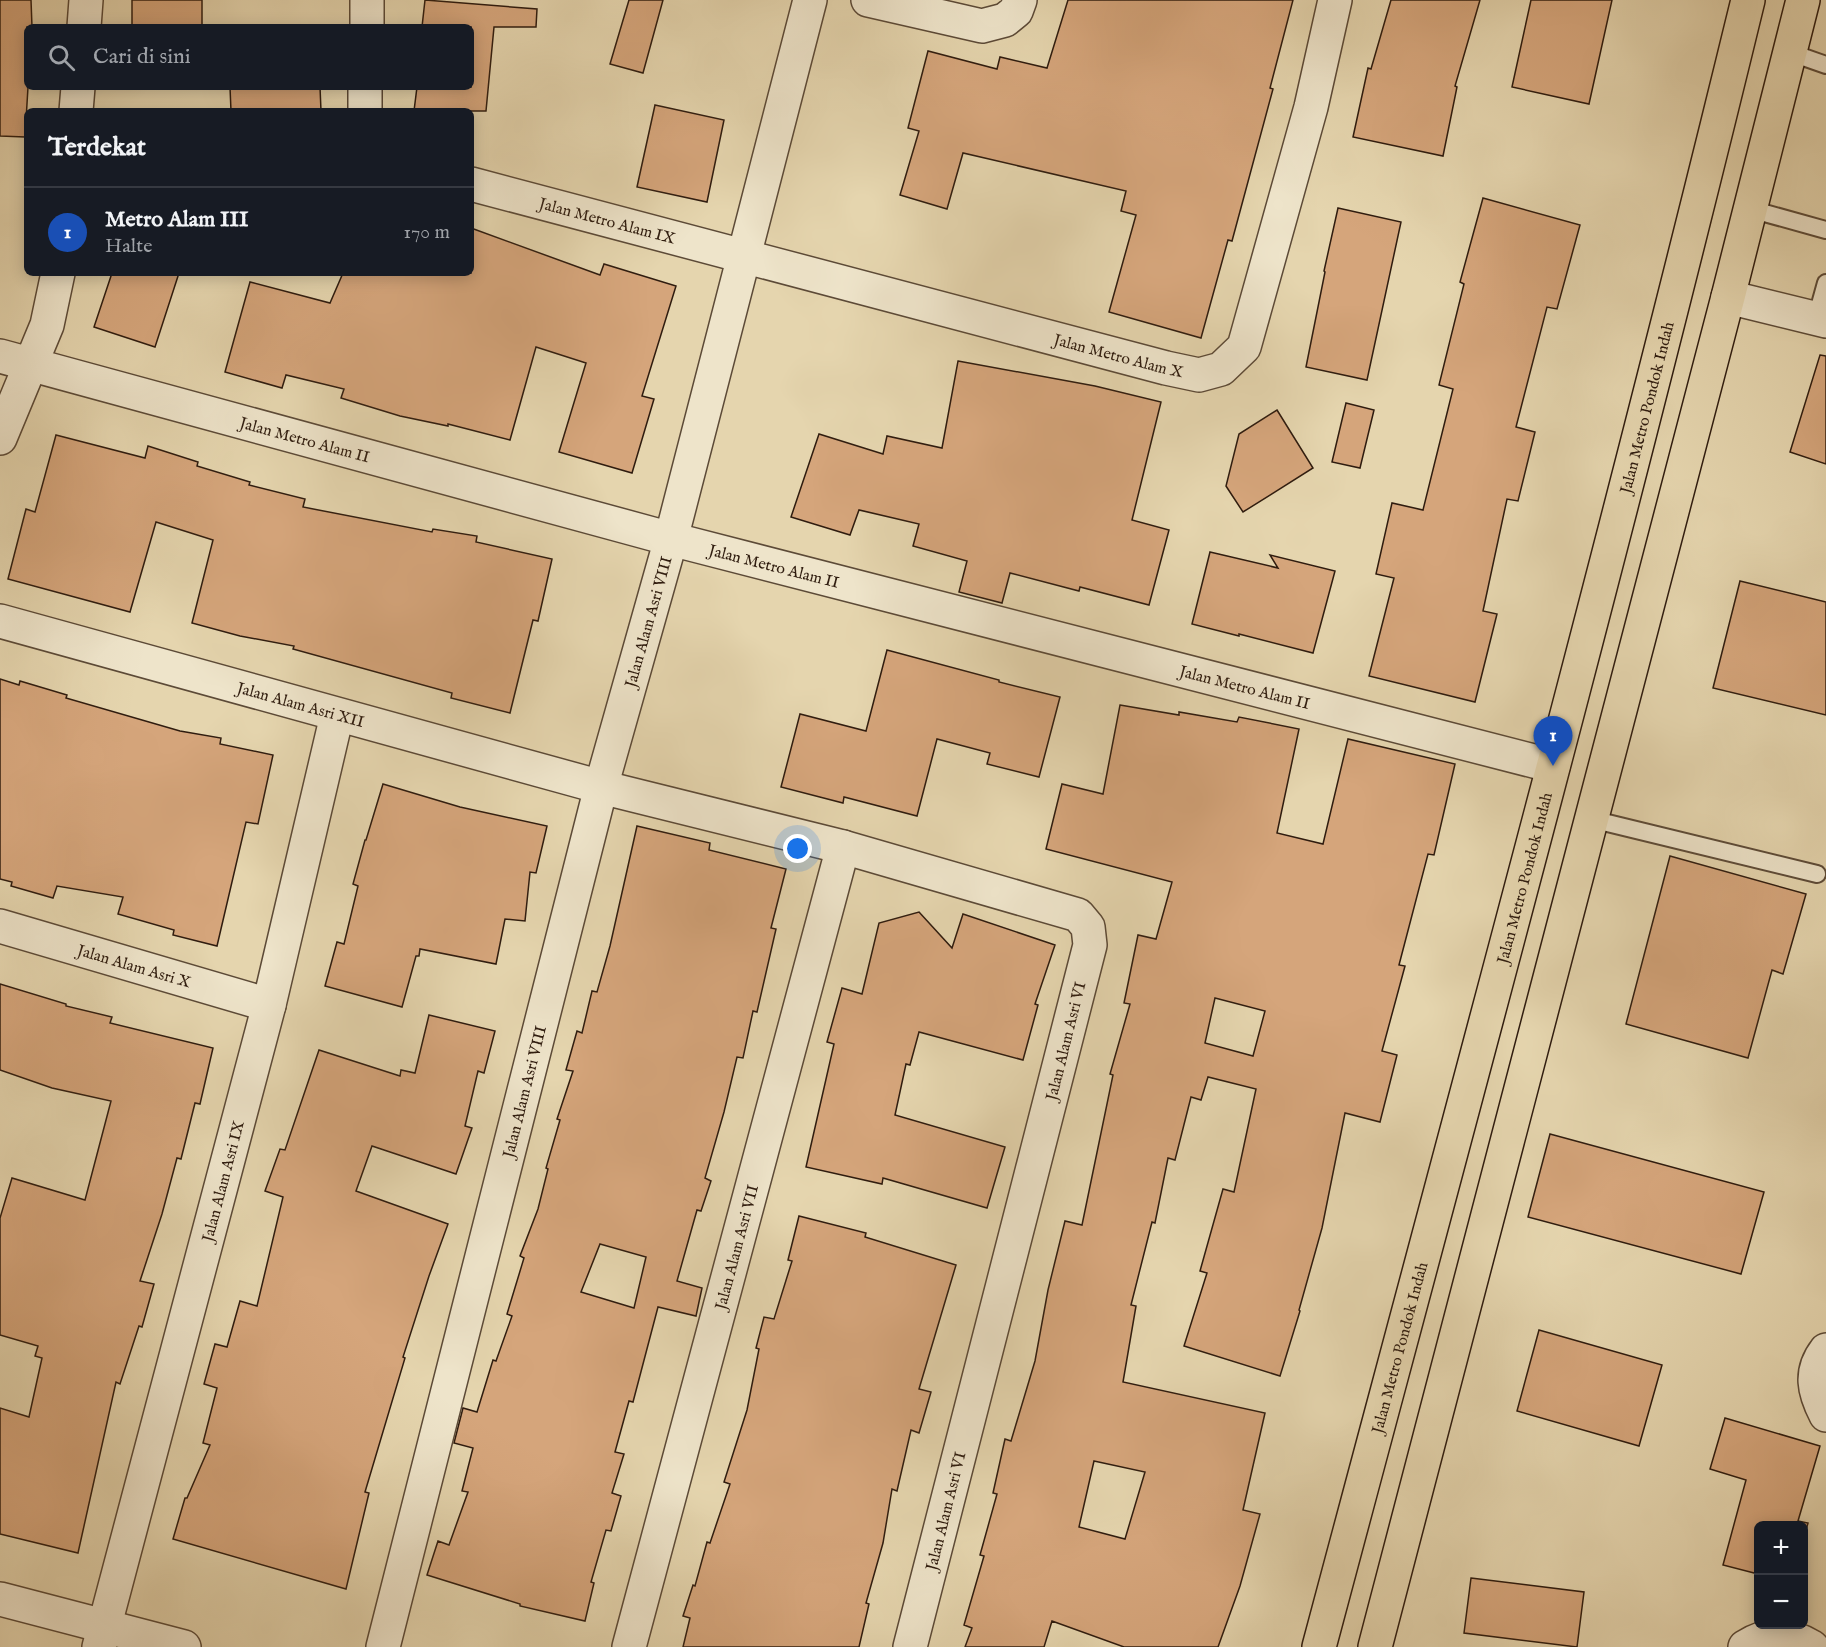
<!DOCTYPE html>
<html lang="id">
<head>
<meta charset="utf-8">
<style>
  :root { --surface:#171b24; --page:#20242c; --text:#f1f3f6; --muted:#9ea1a6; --line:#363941; --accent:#c59692 }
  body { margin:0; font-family:"IM FELL English",serif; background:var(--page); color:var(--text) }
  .controls { position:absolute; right:18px; bottom:18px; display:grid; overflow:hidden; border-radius:9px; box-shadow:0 3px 15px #0003 }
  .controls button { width:54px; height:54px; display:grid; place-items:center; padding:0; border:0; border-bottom:2px solid var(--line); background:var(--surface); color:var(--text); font:30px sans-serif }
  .you { position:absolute; left:798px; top:849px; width:21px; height:21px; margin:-15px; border:4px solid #fff; border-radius:50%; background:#1a73e8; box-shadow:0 0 0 9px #1a73e833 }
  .badge { display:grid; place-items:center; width:39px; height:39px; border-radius:50%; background:var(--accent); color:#fff; font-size:20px; font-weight:700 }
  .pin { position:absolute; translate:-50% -50px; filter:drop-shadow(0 2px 3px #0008) }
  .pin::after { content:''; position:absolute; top:32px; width:21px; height:18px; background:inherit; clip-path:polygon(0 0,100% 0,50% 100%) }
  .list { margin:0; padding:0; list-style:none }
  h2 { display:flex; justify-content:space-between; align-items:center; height:78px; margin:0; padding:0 24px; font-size:26px }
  h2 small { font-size:20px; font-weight:400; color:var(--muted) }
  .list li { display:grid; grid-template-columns:39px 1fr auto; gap:18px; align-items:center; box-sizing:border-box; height:90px; padding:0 24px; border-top:2px solid var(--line) }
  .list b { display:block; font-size:22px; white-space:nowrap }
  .list p { margin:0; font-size:20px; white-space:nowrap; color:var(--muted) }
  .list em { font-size:20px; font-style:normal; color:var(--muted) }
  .icon { flex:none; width:33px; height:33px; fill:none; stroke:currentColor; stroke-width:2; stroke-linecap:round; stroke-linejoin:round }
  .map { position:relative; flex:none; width:1826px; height:1647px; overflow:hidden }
  .search { position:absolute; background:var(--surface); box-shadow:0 3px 15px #0003; left:24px; top:24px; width:450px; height:66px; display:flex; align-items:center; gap:15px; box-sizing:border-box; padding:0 21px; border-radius:9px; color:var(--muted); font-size:22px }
  .panel { position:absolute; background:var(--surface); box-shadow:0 3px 15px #0003; left:24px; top:108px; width:450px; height:168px; border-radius:9px }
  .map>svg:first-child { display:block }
  .building { fill:#d5a57b; stroke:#2f1c0f; stroke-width:1.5; fill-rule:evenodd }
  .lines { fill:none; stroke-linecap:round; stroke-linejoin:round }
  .service-casing { stroke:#5c4a37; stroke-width:20 }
  .minor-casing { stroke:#5c4a37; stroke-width:36 }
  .trunk-casing { stroke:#2f1c0f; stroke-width:36 }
  .service { stroke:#eee4ca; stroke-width:16 }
  .minor { stroke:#eee4ca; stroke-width:33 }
  .trunk { stroke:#e5d5ae; stroke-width:33 }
  .labels { text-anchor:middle; stroke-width:5; stroke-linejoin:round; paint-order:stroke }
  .street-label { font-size:16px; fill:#2f1c0f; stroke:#eee4ca }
</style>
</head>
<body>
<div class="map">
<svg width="1826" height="1647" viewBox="0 0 1826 1647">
  <rect width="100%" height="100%" fill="#e5d5ae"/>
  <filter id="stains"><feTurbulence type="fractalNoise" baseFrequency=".00333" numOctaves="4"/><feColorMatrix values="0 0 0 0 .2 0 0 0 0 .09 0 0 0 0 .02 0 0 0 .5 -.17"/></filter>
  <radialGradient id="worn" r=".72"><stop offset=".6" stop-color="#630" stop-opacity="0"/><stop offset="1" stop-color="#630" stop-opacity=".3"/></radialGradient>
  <!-- building -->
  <g class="building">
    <path d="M 0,0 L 31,0 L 32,27 L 27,27 L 28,87 L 25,137 L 0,136 Z"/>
    <rect x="132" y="0" width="70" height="27"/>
    <path d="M 425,0 L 537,9 L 536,27 L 494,27 L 486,111 L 414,111 L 417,87 L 471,87 L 471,27 L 422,27 Z"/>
    <path d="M 629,0 L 663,0 L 643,73 L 610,64 Z"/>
    <path d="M 1068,0 L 1293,0 L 1270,88 L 1273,89 L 1232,241 L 1228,240 L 1201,338 L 1109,312 L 1136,215 L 1121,211 L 1126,191 L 963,153 L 947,209 L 900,195 L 919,131 L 908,128 L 928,51 L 997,69 L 1000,57 L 1047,68 Z"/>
    <path d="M 1391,0 L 1480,0 L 1455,86 L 1457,87 L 1443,156 L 1353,137 L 1368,68 L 1371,69 Z"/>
    <path d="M 1531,0 L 1612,0 L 1589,104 L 1512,87 Z"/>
    <path d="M 230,87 L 320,87 L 321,111 L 231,111 Z"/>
    <path d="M 655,105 L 724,120 L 707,202 L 637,187 Z"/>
    <path d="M 1483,198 L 1580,225 L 1557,309 L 1547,307 L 1516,427 L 1535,432 L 1518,501 L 1507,499 L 1483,611 L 1497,614 L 1475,702 L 1369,676 L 1394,578 L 1376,574 L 1392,503 L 1423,510 L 1453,389 L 1439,385 L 1464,284 L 1460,282 Z"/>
    <path d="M 1338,208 L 1401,222 L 1367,380 L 1306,367 L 1325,272 L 1324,271 Z"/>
    <path d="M 471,228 L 600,275 L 604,264 L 676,286 L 642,396 L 654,399 L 632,473 L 559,452 L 586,363 L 536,347 L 510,440 L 448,424 L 448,426 L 400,416 L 341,398 L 344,389 L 286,375 L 282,388 L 225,372 L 250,282 L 330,303 L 343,273 L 471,273 Z"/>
    <path d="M 112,273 L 179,273 L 155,347 L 94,327 Z"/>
    <path d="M 1820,355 L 1826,356 L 1826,464 L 1790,452 Z"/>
    <path d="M 958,361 L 1095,386 L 1161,402 L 1132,520 L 1169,530 L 1149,605 L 1080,587 L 1079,591 L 1010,573 L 1002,603 L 959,592 L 967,561 L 913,546 L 919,524 L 859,510 L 850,535 L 791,517 L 819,434 L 883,454 L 887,436 L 942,448 Z"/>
    <path d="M 1346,403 L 1374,410 L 1360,468 L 1332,462 Z"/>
    <path d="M 1277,410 L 1313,468 L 1243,512 L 1226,486 L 1239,434 Z"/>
    <path d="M 56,435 L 145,458 L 148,446 L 198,462 L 197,466 L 250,482 L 249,485 L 305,499 L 303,507 L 432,532 L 433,529 L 477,536 L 476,542 L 552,559 L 538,621 L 533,620 L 510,713 L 451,698 L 452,693 L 293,649 L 294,646 L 240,636 L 192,623 L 213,540 L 156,522 L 130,612 L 8,579 L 26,509 L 35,512 Z"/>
    <path d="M 1210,552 L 1278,568 L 1270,555 L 1335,571 L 1313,653 L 1239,634 L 1239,636 L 1192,624 Z"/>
    <path d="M 1740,581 L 1826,602 L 1826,715 L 1713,688 Z"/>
    <path d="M 887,650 L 999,680 L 999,682 L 1060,697 L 1039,777 L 987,764 L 990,753 L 937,739 L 917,816 L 844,797 L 843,803 L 781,787 L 800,714 L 866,731 Z"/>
    <path d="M 0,679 L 19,685 L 20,681 L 67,695 L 66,698 L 180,731 L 221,738 L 220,744 L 273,755 L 258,824 L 246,822 L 217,946 L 173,935 L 174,930 L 118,914 L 123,897 L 57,886 L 53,898 L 11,886 L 12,882 L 0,879 Z"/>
    <path d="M 1120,705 L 1179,715 L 1179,712 L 1237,722 L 1239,717 L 1299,729 L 1277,833 L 1323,844 L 1348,739 L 1455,764 L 1434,855 L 1428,854 L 1399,965 L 1405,966 L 1382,1051 L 1397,1055 L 1380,1122 L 1345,1113 L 1322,1228 L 1299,1310 L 1300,1311 L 1280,1376 L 1184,1346 L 1207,1273 L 1200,1271 L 1223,1189 L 1234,1192 L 1256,1089 L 1208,1077 L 1201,1100 L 1191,1097 L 1175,1160 L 1168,1158 L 1155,1223 L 1152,1222 L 1131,1305 L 1136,1306 L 1123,1382 L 1265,1413 L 1243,1510 L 1260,1514 L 1240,1586 L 1218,1647 L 1124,1647 L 1052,1621 L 1044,1647 L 965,1647 L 972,1628 L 964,1625 L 984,1556 L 980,1555 L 997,1494 L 993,1493 L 1005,1439 L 1011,1441 L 1035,1361 L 1048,1290 L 1065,1221 L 1082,1225 L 1113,1075 L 1110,1074 L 1130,1004 L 1124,1003 L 1138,935 L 1156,939 L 1172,882 L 1046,849 L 1062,784 L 1103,794 ZM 1215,998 L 1265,1011 L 1253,1056 L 1205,1043 ZM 1094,1461 L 1145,1472 L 1125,1539 L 1079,1527 Z"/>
    <path d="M 383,784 L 460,807 L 547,826 L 536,873 L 530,872 L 525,921 L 505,919 L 496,964 L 420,949 L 419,956 L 416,956 L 402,1007 L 325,986 L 337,942 L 344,944 L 358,886 L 353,884 L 365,840 L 366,840 Z"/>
    <path d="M 637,826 L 710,843 L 709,850 L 786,869 L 771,928 L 776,929 L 757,1012 L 753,1011 L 743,1058 L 737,1057 L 724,1112 L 705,1178 L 711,1181 L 701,1211 L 697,1210 L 677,1281 L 702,1288 L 696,1316 L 658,1307 L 633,1402 L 629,1401 L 615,1452 L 624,1454 L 612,1493 L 621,1496 L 611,1531 L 606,1530 L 591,1582 L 594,1583 L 585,1621 L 520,1606 L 520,1604 L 427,1575 L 438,1541 L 449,1545 L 468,1492 L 462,1491 L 473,1448 L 454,1443 L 463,1408 L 477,1412 L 493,1360 L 496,1361 L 512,1316 L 507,1314 L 524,1258 L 520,1256 L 538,1209 L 548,1169 L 546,1168 L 560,1120 L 557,1119 L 573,1071 L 566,1070 L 577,1031 L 582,1033 L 592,991 L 597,992 L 610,946 ZM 600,1244 L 646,1257 L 634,1308 L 581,1292 Z"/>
    <path d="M 1670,856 L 1806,894 L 1783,974 L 1772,970 L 1748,1058 L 1626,1024 Z"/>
    <path d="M 919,912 L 952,948 L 963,914 L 1055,945 L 1035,1004 L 1038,1005 L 1023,1060 L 919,1032 L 910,1065 L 906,1064 L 895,1115 L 1005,1147 L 987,1208 L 883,1178 L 882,1184 L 806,1167 L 834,1044 L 827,1042 L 842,988 L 862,994 L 879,923 Z"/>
    <path d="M 0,984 L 66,1004 L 66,1006 L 112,1017 L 110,1023 L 213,1048 L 200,1104 L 195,1103 L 181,1159 L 177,1158 L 162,1214 L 140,1281 L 154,1284 L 142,1327 L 139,1326 L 120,1384 L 116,1382 L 78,1553 L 0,1534 L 0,1408 L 29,1417 L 42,1358 L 35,1356 L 38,1346 L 0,1335 L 0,1218 L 12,1178 L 85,1200 L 111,1101 L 52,1088 L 0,1070 Z"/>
    <path d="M 429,1015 L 495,1031 L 484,1073 L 478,1071 L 465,1126 L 472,1128 L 456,1174 L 372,1146 L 356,1191 L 448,1224 L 429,1276 L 403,1357 L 405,1358 L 365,1492 L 369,1493 L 346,1589 L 173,1539 L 185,1498 L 187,1498 L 210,1445 L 203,1443 L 217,1388 L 204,1384 L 215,1344 L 227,1347 L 240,1301 L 257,1306 L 283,1197 L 265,1191 L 280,1149 L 285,1150 L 319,1050 L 400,1076 L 401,1070 L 415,1073 Z"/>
    <path d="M 1550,1134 L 1764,1192 L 1741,1274 L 1528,1217 Z"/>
    <path d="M 799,1216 L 866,1233 L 865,1237 L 956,1265 L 919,1389 L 931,1392 L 919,1433 L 911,1430 L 897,1491 L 892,1489 L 883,1543 L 866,1603 L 869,1604 L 859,1647 L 683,1647 L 690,1618 L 683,1616 L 693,1585 L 695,1586 L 707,1542 L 710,1543 L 730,1484 L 724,1482 L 747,1410 L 759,1349 L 756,1348 L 764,1317 L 774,1319 L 792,1261 L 788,1260 Z"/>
    <path d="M 1539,1330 L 1662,1365 L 1639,1446 L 1517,1411 Z"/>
    <path d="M 1725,1418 L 1820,1446 L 1798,1521 L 1808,1523 L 1803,1541 L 1803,1526 L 1758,1526 L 1758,1574 L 1723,1565 L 1746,1480 L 1710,1469 Z"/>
    <path d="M 1471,1578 L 1584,1592 L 1577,1647 L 1464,1633 Z"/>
  </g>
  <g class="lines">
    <!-- service casing -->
    <g class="service-casing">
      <g id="service">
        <path d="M 1789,52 L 1826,65"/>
        <path d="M 1750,209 L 1826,230"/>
        <path d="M 1816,319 L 1826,283"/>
        <path d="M 1591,819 L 1817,874"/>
      </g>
    </g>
    <!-- minor casing -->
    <g class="minor-casing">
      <g id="minor">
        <path d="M 868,0 L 982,26 L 1005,20 L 1016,11 L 1020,0"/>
        <path d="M 84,27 L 86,0"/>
        <path d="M 367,27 L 367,0"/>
        <path d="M 365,87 L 365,111"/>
        <path d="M 76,111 L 78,87"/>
        <path id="s1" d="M 471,184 L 1166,368 L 1199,375 L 1221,369 L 1244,347 L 1311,107 L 1335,0"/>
        <path d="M 1728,297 L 1826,321"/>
        <path id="s2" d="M 0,356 L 671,539 L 1553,766"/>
        <path d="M 0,438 L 47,325 L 58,273"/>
        <path id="s3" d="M 0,621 L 601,787 L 843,847 L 1078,915 L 1088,927 L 1090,945 L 910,1647"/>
        <path id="s4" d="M 0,926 L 269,1005"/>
        <path d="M 1826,1350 C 1809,1372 1814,1392 1826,1415"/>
        <path d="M 0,1599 L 184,1647"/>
        <path id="s5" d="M 99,1647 L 269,1005 L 337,715"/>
        <path id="s6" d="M 383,1647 L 601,787 L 671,539 L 810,0"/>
        <path id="s7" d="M 629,1647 L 843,847"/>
        <path d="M 1745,1647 C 1770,1631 1788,1633 1812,1647"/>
      </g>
    </g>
    <!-- trunk casing -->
    <g class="trunk-casing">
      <g id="trunk">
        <path id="s8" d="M 1319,1647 C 1465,1099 1614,551 1748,0"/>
        <path d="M 1375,1647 L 1728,297 L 1803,0"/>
      </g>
    </g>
    <!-- service -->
    <use href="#service" class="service"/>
    <!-- minor -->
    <use href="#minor" class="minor"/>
    <!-- trunk -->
    <use href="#trunk" class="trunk"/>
  </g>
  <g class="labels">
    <!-- street labels -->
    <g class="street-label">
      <text dy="6" stroke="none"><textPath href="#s1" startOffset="141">Jalan Metro Alam IX</textPath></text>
      <text dy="6" stroke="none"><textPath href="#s1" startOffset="670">Jalan Metro Alam X</textPath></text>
      <text dy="6" stroke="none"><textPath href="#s8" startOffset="1282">Jalan Metro Pondok Indah</textPath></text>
      <text dy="6" stroke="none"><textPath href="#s2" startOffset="316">Jalan Metro Alam II</textPath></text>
      <text dy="6" stroke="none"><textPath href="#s2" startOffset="802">Jalan Metro Alam II</textPath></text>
      <text dy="6" stroke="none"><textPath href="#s6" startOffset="1059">Jalan Alam Asri VIII</textPath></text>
      <text dy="6" stroke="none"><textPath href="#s2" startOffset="1288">Jalan Metro Alam II</textPath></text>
      <text dy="6" stroke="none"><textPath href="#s3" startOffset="312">Jalan Alam Asri XII</textPath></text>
      <text dy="6" stroke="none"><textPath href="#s8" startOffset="796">Jalan Metro Pondok Indah</textPath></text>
      <text dy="6" stroke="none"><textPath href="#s4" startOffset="140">Jalan Alam Asri X</textPath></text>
      <text transform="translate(1065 1041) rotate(-76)" y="6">Jalan Alam Asri VI</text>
      <text dy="6" stroke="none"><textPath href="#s6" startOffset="573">Jalan Alam Asri VIII</textPath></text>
      <text dy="6" stroke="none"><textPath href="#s5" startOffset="482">Jalan Alam Asri IX</textPath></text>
      <text dy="6" stroke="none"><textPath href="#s7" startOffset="414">Jalan Alam Asri VII</textPath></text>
      <text dy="6" stroke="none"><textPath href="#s8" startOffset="310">Jalan Metro Pondok Indah</textPath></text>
      <text transform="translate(945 1511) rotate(-76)" y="6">Jalan Alam Asri VI</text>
    </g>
  </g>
  <rect width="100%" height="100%" filter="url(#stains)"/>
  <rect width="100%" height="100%" fill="url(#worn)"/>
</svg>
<div class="controls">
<button>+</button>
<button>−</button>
</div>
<div class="you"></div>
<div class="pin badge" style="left:1553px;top:766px;background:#1a4fb4">1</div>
<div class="search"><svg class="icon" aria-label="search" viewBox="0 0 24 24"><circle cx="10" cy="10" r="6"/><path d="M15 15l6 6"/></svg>Cari di sini</div>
<section class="panel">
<h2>Terdekat<small></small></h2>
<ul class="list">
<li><span class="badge" style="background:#1a4fb4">1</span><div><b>Metro Alam III</b><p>Halte</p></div><em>170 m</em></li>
</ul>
</section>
</div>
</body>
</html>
